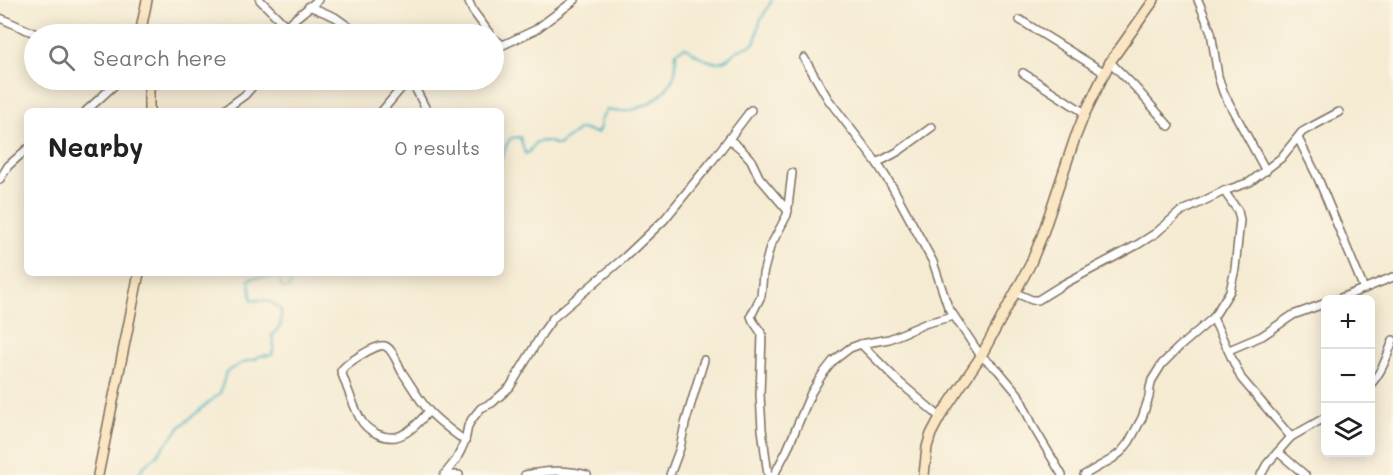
<!DOCTYPE html>
<html lang="en">
<head>
<meta charset="utf-8">
<style>
  :root { --surface:#fff; --page:#f2f2f2; --text:#222; --muted:#767676; --line:#e0e0e0 }
  body { margin:0; font-family:Mali,sans-serif; background:var(--page); color:var(--text) }
  .controls { position:absolute; right:18px; bottom:18px; display:grid; overflow:hidden; border-radius:9px; box-shadow:0 3px 15px #0003 }
  .controls button { width:54px; height:54px; display:grid; place-items:center; padding:0; border:0; border-bottom:2px solid var(--line); background:var(--surface); color:var(--text); font:30px sans-serif }
  .list { margin:0; padding:0; list-style:none }
  h2 { display:flex; justify-content:space-between; align-items:center; height:78px; margin:0; padding:0 24px; font-size:26px }
  h2 small { font-size:20px; font-weight:400; color:var(--muted) }
  .icon { flex:none; width:33px; height:33px; fill:none; stroke:currentColor; stroke-width:2; stroke-linecap:round; stroke-linejoin:round }
  .map { position:relative; flex:none; width:1393px; height:475px; overflow:hidden }
  .search { position:absolute; background:var(--surface); box-shadow:0 3px 15px #0003; left:24px; top:24px; width:480px; height:66px; display:flex; align-items:center; gap:15px; box-sizing:border-box; padding:0 21px; border-radius:33px; color:var(--muted); font-size:22px }
  .panel { position:absolute; background:var(--surface); box-shadow:0 3px 15px #0003; left:24px; top:108px; width:480px; height:168px; border-radius:9px }
  .map>svg:first-child { display:block }
  .lines { fill:none; stroke-linecap:round; stroke-linejoin:round }
  .stream { stroke:#3fafbb; stroke-width:2 }
  .street-casing { stroke:#7c6e5d; stroke-width:10 }
  .secondary-casing { stroke:#7c6e5d; stroke-width:12 }
  .street { stroke:#fff; stroke-width:7 }
  .secondary { stroke:#fbe6c3; stroke-width:9 }
</style>
</head>
<body>
<div class="map">
<svg width="1393" height="475" viewBox="0 0 1393 475">
  <rect width="100%" height="100%" fill="#fcf5e5"/>
  <filter id="ink" filterUnits="userSpaceOnUse"><feTurbulence type="fractalNoise" baseFrequency=".0167" numOctaves="2"/><feDisplacementMap in="SourceGraphic" scale="12" xChannelSelector="R" yChannelSelector="G"/><feConvolveMatrix kernelMatrix="1 2 1 2 8 2 1 2 1" color-interpolation-filters="sRGB"/></filter>
  <filter id="wash" filterUnits="userSpaceOnUse"><feTurbulence type="fractalNoise" baseFrequency=".008" numOctaves="4" result="noise"/><feDisplacementMap in="SourceGraphic" scale="24" xChannelSelector="R" yChannelSelector="G"/><feGaussianBlur stdDeviation="1.35" result="paint"/><feColorMatrix in="noise" values="0 0 0 0 0 0 0 0 0 0 0 0 0 0 0 0 0 1.4 0 .05"/><feComposite in="paint" operator="in"/></filter>
  <g filter="url(#wash)">
    <rect width="100%" height="100%" fill="#f5ebd3"/>
    <g class="lines">
      <!-- stream -->
      <g class="stream">
        <path d="M 501,159 L 507,144 L 511,138 L 520,137 L 525,154 L 529,152 L 536,142 L 546,141 L 558,145 L 580,129 L 597,133 L 600,128 L 601,119 L 607,110 C 633,116 663,101 674,76 C 677,69 675,59 676,52 L 685,47 C 697,54 710,67 725,60 C 730,58 733,53 737,51 C 744,48 749,47 755,42 L 760,21 L 772,0"/>
        <path d="M 138,475 L 144,466 L 155,457 L 181,426 L 220,393 L 226,372 L 244,362 L 256,359 L 259,356 L 272,355 L 274,346 L 272,336 L 281,325 L 281,310 C 272,301 264,298 252,301 L 249,279 C 258,276 267,278 276,277 L 280,281 L 282,288 L 289,288 L 293,277 L 292,273"/>
      </g>
    </g>
  </g>
  <g filter="url(#ink)">
    <g class="lines">
      <!-- street casing -->
      <g class="street-casing">
        <g id="street">
          <path d="M 260,0 L 286,26"/>
          <path d="M 468,0 L 473,11 L 490,34"/>
          <path d="M 1198,0 L 1211,32 L 1218,76 L 1223,92 L 1266,171"/>
          <path d="M 309,6 L 335,17 L 359,34"/>
          <path d="M 0,18 L 36,34"/>
          <path d="M 1020,20 L 1105,73"/>
          <path d="M 279,34 L 286,26 L 318,0"/>
          <path d="M 494,39 L 503,45 L 535,30 L 575,0"/>
          <path d="M 804,58 L 828,99 L 877,163 L 893,188 L 933,262 L 948,307 L 981,356 L 998,370 L 1018,394 L 1034,428 L 1062,475"/>
          <path d="M 1110,62 L 1135,87 L 1169,126"/>
          <path d="M 1023,73 L 1085,113"/>
          <path d="M 411,80 L 427,111"/>
          <path d="M 86,111 L 120,80"/>
          <path d="M 223,111 L 245,95 L 258,80"/>
          <path d="M 382,111 L 408,80"/>
          <path d="M 1298,138 L 1317,176 L 1364,289"/>
          <path d="M 729,139 L 741,149 L 751,160 L 759,177 L 788,211"/>
          <path d="M 877,163 L 899,151 L 932,127"/>
          <path d="M 0,179 L 8,166 L 27,149"/>
          <path d="M 1016,293 L 1032,300 L 1038,300 L 1062,285 L 1137,245 L 1156,233 L 1179,213 L 1224,191 L 1250,182 L 1281,158 L 1302,132 L 1309,128 L 1339,112"/>
          <path d="M 1336,300 L 1393,277"/>
          <path d="M 1213,318 L 1241,378 L 1291,437"/>
          <path d="M 861,344 L 898,381 L 940,417"/>
          <path d="M 1229,350 L 1262,336 L 1293,315 L 1326,303"/>
          <path d="M 1370,385 C 1382,372 1387,357 1393,340"/>
          <path d="M 429,411 C 421,420 409,434 396,437 C 384,439 370,432 363,423 C 356,414 345,382 341,371 C 345,364 377,343 385,346 C 393,349 398,365 402,372 C 411,385 419,400 429,411 C 439,422 453,432 465,441"/>
          <path d="M 1278,452 L 1305,475"/>
          <path d="M 444,475 L 456,460 L 461,450 L 465,441 L 468,426 L 472,419 L 481,408 L 492,403 L 510,387 L 543,332 L 553,318 L 625,257 L 664,220 L 712,161 L 751,110"/>
          <path d="M 447,475 L 459,475"/>
          <path d="M 525,475 C 546,471 566,469 587,475"/>
          <path d="M 670,475 L 680,448 L 685,424 L 704,360"/>
          <path d="M 768,475 L 762,429 L 760,395 L 762,334 L 753,321 L 751,316 L 761,296 L 763,274 L 770,247 L 787,215 L 792,173"/>
          <path d="M 774,475 L 787,450 L 811,393 L 822,375 L 833,361 L 850,348 L 861,344 L 889,339 L 927,323 L 954,316"/>
          <path d="M 1084,475 L 1112,459 L 1121,452 L 1129,442 L 1142,418 L 1149,397 L 1150,388 L 1152,380 L 1162,364 L 1178,348 L 1213,318 L 1230,291 L 1235,269 L 1240,220 L 1238,211 L 1224,191"/>
          <path d="M 1261,475 L 1267,464 L 1291,437 L 1326,417"/>
        </g>
      </g>
      <!-- secondary casing -->
      <g class="secondary-casing">
        <g id="secondary">
          <path d="M 140,34 L 147,0"/>
          <path d="M 149,80 L 149,111"/>
          <path d="M 98,475 L 139,273"/>
          <path d="M 924,475 L 927,447 L 931,434 L 940,417 L 981,356 L 1030,265 L 1042,236 L 1075,138 L 1085,113 L 1110,62 L 1154,0"/>
        </g>
      </g>
      <!-- street -->
      <use href="#street" class="street"/>
      <!-- secondary -->
      <use href="#secondary" class="secondary"/>
    </g>
  </g>
</svg>
<div class="controls">
<button>+</button>
<button>−</button>
<button><svg class="icon" aria-label="layers" viewBox="0 0 24 24"><path d="M12 4l9 5-9 5-9-5zM3 14l9 5 9-5"/></svg></button>
</div>
<div class="search"><svg class="icon" aria-label="search" viewBox="0 0 24 24"><circle cx="10" cy="10" r="6"/><path d="M15 15l6 6"/></svg>Search here</div>
<section class="panel">
<h2>Nearby<small>0 results</small></h2>
<ul class="list">
</ul>
</section>
</div>
</body>
</html>
